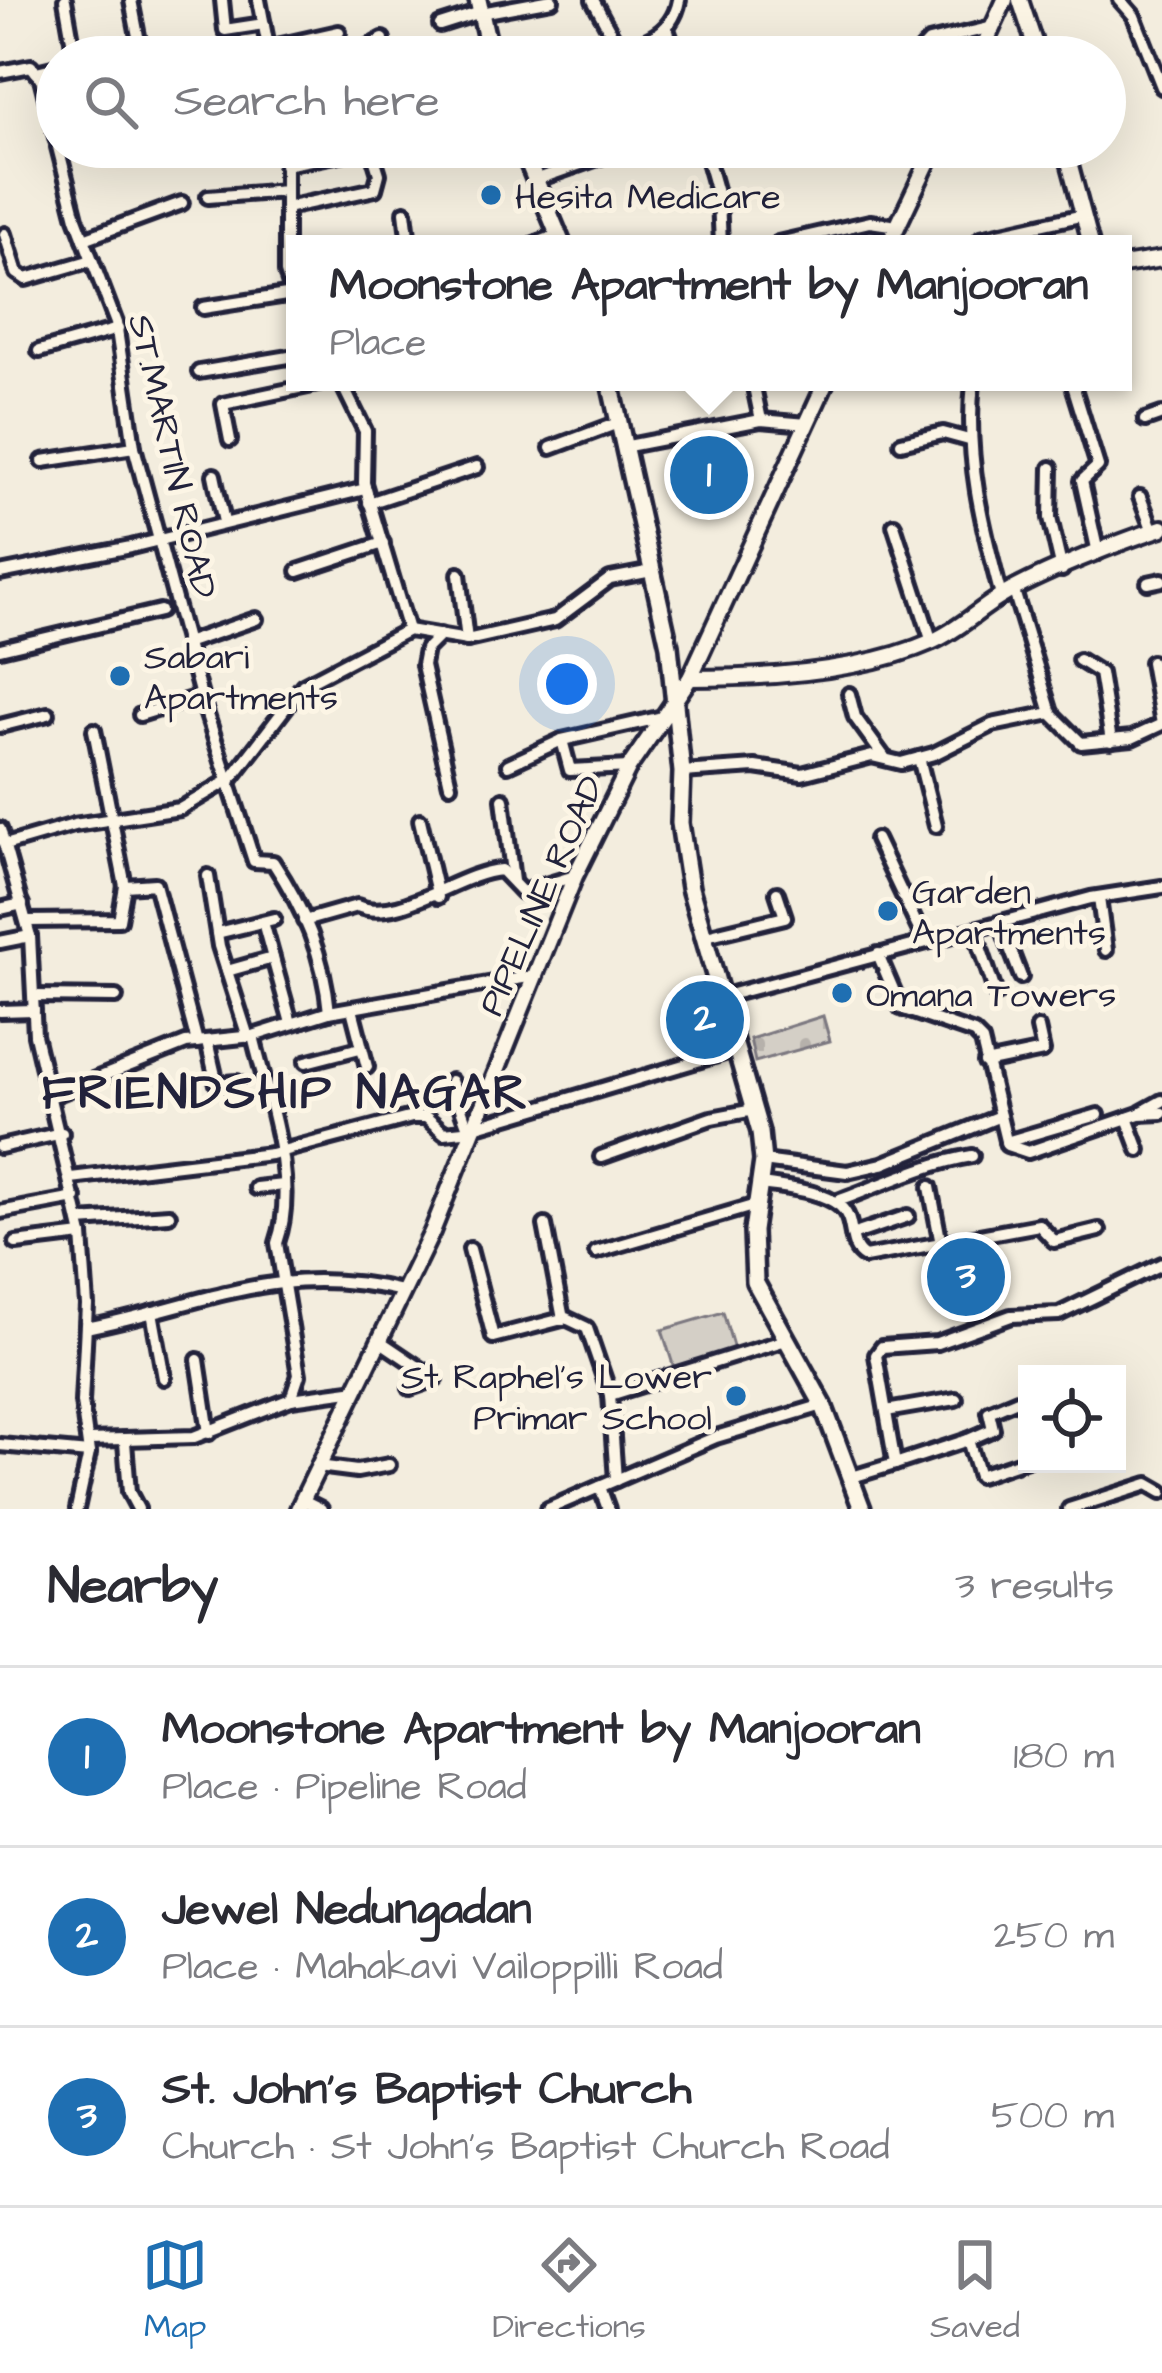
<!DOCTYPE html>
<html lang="en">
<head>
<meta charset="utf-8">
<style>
  :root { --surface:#fff; --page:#f7f7f7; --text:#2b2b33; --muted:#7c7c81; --line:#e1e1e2; --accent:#1f6fb2 }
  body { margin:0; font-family:"Architects Daughter",sans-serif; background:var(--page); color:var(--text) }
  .controls { position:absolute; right:36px; bottom:36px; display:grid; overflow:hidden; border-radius:0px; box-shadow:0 12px 48px #0002 }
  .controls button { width:108px; height:108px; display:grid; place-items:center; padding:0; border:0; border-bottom:3px solid var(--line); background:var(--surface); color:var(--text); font:60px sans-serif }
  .you { position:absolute; left:567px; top:684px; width:42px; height:42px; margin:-30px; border:9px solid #fff; border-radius:50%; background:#1a73e8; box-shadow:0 0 0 18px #1a73e833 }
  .badge { display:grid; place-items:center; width:78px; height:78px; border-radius:50%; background:var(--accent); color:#fff; font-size:39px; font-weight:700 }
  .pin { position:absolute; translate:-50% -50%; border:6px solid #fff; box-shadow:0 3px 12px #0006 }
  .popup { position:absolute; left:286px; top:235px; width:846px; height:156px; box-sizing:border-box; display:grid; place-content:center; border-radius:0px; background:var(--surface); filter:drop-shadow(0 3px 9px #0005); font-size:39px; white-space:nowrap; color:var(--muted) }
  .popup b { font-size:45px; color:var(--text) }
  .popup::after { content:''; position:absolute; left:50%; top:100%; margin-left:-24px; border:24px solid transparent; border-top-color:var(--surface) }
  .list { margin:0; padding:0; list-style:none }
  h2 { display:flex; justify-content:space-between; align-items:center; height:156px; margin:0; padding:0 48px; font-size:51px }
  h2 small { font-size:39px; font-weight:400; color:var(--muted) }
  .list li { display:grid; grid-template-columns:78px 1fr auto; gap:36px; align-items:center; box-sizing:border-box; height:180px; padding:0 48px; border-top:3px solid var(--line) }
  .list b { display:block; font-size:45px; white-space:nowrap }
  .list p { margin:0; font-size:39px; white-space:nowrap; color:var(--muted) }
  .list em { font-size:39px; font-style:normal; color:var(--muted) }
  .icon { flex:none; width:66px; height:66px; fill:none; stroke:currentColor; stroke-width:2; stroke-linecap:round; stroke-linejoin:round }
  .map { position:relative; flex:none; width:1162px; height:1509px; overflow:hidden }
  .search { position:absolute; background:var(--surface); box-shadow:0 12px 48px #0002; left:36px; right:36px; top:36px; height:132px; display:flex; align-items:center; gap:30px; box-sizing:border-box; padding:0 42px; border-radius:66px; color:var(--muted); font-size:45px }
  .sheet { height:696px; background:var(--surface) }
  nav { display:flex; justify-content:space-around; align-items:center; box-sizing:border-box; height:168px; border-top:3px solid var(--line); background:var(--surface); font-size:33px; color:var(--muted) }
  nav a { display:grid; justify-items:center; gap:6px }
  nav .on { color:var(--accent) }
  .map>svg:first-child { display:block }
  .green { fill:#d4cfc6; stroke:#7b7880; stroke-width:3 }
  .cemetery { fill:url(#cemetery-stones); stroke:#7b7880; stroke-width:3 }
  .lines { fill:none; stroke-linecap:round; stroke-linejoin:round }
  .minor-casing { stroke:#22223b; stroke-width:20 }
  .tertiary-casing { stroke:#22223b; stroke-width:22 }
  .secondary-casing { stroke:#22223b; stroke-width:24 }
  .minor { stroke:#fcf5e5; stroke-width:10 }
  .tertiary { stroke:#fcf5e5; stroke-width:14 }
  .secondary { stroke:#fcf5e5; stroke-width:15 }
  .poi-dot { fill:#1f6fb2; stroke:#fcf5e5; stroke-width:4.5 }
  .labels { text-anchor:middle; stroke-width:10; stroke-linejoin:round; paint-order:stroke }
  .poi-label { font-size:36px; fill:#22223b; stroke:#fcf5e5; text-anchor:start }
  .street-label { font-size:36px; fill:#22223b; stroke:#fcf5e5 }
  .district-label { font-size:48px; font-weight:bold; letter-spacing:3px; fill:#22223b; stroke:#fcf5e5 }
</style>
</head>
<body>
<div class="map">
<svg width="1162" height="1509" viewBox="0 0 1162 1509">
  <defs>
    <pattern id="cemetery-stones" width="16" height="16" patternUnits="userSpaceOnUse" patternTransform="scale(3)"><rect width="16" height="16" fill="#d4cfc6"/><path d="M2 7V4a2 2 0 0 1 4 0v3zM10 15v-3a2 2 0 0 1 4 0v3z" fill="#b6b1ab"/></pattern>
  </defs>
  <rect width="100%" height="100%" fill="#f3edde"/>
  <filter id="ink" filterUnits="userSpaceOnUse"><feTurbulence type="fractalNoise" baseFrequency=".00833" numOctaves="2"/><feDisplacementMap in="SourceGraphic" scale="24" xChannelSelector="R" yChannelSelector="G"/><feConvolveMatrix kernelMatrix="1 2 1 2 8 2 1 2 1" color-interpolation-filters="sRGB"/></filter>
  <g filter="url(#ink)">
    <!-- green -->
    <path class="green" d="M 723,1312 L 735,1353 L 675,1371 L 662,1330 Z"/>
    <!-- cemetery -->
    <path class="cemetery" d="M 823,1016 L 830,1041 L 755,1062 L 750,1039 Z"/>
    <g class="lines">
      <!-- minor casing -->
      <g class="minor-casing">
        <g id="minor">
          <path d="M 65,0 L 75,57"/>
          <path d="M 131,0 L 142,57"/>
          <path d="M 222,0 L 225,30 L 264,24"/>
          <path d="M 259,0 L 270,57"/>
          <path d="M 593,0 L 619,48"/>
          <path d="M 1120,0 L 1134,16 L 1162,87"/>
          <path d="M 481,13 L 552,0"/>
          <path d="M 440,25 L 481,12"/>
          <path d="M 667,29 L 677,57"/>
          <path d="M 268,48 L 339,32"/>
          <path d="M 329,57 L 363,50 L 383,39"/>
          <path d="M 586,57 C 624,47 671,45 679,0"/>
          <path d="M 915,57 L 929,42 L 993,27"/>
          <path d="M 0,72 L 31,66 L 41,78 L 57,141"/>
          <path d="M 36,72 L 57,67"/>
          <path d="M 58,147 L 76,218 L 116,323 L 134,447 L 201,696 L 254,861 L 273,862 C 304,909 324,956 329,1012"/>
          <path d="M 131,147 L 134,157"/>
          <path d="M 286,147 L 286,272 L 295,301"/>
          <path d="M 704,147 L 719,200 L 721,244"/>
          <path d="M 285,165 L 371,148 L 379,174 L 375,189 L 286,208"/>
          <path d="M 535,180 L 629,147"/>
          <path d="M 208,197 L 286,191"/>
          <path d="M 405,212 L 409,244"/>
          <path d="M 5,234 L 17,273 L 26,279 L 92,260"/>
          <path d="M 981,238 L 1084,215"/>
          <path d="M 84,239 L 182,203"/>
          <path d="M 778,243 L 870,222 L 897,226"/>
          <path d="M 534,244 L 558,235"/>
          <path d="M 203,308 L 293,294"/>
          <path d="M 39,351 L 118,329"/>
          <path d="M 199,372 L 295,356"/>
          <path d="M 341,382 L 365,431 L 364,483 L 408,630"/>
          <path d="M 753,382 L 761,420"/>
          <path d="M 973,382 C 965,457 982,524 1001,596"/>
          <path d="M 1072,382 L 1098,466 L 1082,481 L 1098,553"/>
          <path d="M 1145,420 L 1162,414"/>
          <path d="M 230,440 L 223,404 L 327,382"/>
          <path d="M 901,443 L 943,433 L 969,440"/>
          <path d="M 623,447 L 761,420 L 807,424"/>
          <path d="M 551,448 L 618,423"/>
          <path d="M 43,461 L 134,447"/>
          <path d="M 1051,468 L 1050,518 L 1062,570"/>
          <path d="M 214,475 L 224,522"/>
          <path d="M 1140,497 L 1153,531"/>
          <path d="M 369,503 L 477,467"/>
          <path d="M 894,525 L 932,642"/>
          <path d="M 298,571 L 383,543"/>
          <path d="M 0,573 L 131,547 L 365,489"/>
          <path d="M 459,574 L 467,640"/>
          <path d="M 1148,583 L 1162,580"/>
          <path d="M 1014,591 L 1051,713"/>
          <path d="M 440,635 L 426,649 L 423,665 L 450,785"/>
          <path d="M 186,643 L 256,619"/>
          <path d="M 0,649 L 160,611"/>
          <path d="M 1079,660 L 1100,673 L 1111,741"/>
          <path d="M 849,694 L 855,717 L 884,757"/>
          <path d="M 140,715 L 201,696"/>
          <path d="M 0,726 L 48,714"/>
          <path d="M 94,730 L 125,886"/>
          <path d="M 562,740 L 663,717"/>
          <path d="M 919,758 L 936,826"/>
          <path d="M 508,765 L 562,740 L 570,770 L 629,767"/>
          <path d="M 682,772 L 755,767 L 802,774 L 872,756 L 901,763 L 934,754 L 992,725 L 1051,713 L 1081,743 L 1132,738 L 1162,724 L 1151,662"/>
          <path d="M 503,799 L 513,881"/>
          <path d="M 420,820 L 438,897"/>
          <path d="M 0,829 L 30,936 L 35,1035 L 82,1235 L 87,1305 L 82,1402 L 89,1453 L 77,1509"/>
          <path d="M 876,839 L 925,942"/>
          <path d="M 5,845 L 74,825 L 180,809 L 231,779 L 303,685 L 408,630 L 467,640 L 555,620 L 610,579 L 652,571"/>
          <path d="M 208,876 L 219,946 L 248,1037"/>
          <path d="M 1099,898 L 1106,950"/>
          <path d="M 0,909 L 22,904"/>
          <path d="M 27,921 L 119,920 L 125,886 L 155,884 L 197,1042"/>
          <path d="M 304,921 L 357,906 C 399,924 457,873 501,870 L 522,892 L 575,876"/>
          <path d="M 263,922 L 291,1023"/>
          <path d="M 1001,925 L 1021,977"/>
          <path d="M 975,932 L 996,994"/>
          <path d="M 217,933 L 274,919"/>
          <path d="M 706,936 L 785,917 L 777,893"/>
          <path d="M 0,942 L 30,936"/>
          <path d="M 878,954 L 901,1008 L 974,1033 L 982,1041 L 1007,1145 L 1028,1152 L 1139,1114 L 1162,1113"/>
          <path d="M 227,971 L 273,958"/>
          <path d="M 35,996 L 116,997"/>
          <path d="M 725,996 L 1091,898 L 1162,887"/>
          <path d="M 352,1009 L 367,1067"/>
          <path d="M 0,1011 L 34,1010"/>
          <path d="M 253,1036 C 268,1099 299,1181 277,1243 L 299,1375 L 291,1399"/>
          <path d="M 207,1041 L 217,1084 L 237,1082"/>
          <path d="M 306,1062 L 360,1048"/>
          <path d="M 985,1063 L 1043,1051 L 1038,1028"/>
          <path d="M 451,1081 L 469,1131"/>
          <path d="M 50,1097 L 186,1043 L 253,1036 L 329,1012 L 534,976"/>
          <path d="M 1142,1112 L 1162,1101"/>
          <path d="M 1127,1118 L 1139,1150"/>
          <path d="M 474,1127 L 738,1049"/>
          <path d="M 1006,1142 L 1098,1115"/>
          <path d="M 0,1147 L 62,1133"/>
          <path d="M 601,1157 L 711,1118 L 754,1110"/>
          <path d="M 763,1161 L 847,1172 L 882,1164 L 1000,1116"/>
          <path d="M 71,1178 L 271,1154 L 412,1117 L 426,1117 L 444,1133 L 473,1130"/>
          <path d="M 762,1184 C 785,1188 821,1190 840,1206 C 857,1220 846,1247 865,1257 L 1039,1225 L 1054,1241 L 1099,1230"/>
          <path d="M 930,1187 L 941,1244"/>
          <path d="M 256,1188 L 283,1185"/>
          <path d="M 835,1202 C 880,1186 924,1164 972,1156"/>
          <path d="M 0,1212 L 75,1198"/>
          <path d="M 79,1221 L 169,1215"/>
          <path d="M 545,1225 L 563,1319"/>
          <path d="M 852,1235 L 908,1216"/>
          <path d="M 16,1243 L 82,1235"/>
          <path d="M 470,1249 L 493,1337 L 566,1318 L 587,1328 L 610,1395 L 616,1480"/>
          <path d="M 596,1252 L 756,1205"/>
          <path d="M 152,1312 L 164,1378"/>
          <path d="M 86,1328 C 205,1305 275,1261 402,1291"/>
          <path d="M 381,1342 L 436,1379 L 410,1388"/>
          <path d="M 198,1360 L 209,1433"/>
          <path d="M 610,1395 L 786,1340"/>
          <path d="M 886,1411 L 956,1399"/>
          <path d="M 89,1440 L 194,1437 L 291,1399 L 357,1390"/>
          <path d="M 968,1440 L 993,1429 L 989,1412 L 1027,1396"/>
          <path d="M 125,1442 L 129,1492 L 138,1509"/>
          <path d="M 0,1445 L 89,1453"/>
          <path d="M 895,1464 L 968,1440 L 979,1476 L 1027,1460"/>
          <path d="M 318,1466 L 357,1471 L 389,1465"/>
          <path d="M 852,1477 L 895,1464 L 876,1355 L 882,1347 L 937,1343 L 1011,1316 L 1059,1314 L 1162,1264"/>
          <path d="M 600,1487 L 608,1509"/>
          <path d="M 303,1500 L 321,1509"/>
          <path d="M 548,1509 L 716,1437 L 823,1405"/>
          <path d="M 1069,1509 L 1148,1484 L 1162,1492"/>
        </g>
      </g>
      <!-- tertiary casing -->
      <g class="tertiary-casing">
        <g id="tertiary">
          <path d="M 1020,0 L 1039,57"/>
          <path d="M 979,57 L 1005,0"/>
          <path d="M 1065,147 L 1091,244"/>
          <path d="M 889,244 L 935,147"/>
          <path d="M 1123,265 L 1162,259"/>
          <path d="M 690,678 C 767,678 863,672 933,641 C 960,629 978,610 1002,596 C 1038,574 1121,541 1162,528"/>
          <path d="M 298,1509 L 432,1232 L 575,876 L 629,767 L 690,678 L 826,382"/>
        </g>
      </g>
      <!-- secondary casing -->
      <g class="secondary-casing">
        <g id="secondary">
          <path d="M 478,0 L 491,57"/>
          <path d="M 522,147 L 562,244"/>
          <path d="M 610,382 L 669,646 L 682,772 L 680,823 L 690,888 L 760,1132 L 763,1161 L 753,1231 L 755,1282 L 823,1405 L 862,1509"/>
        </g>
      </g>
      <!-- minor -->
      <use href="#minor" class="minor"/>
      <!-- tertiary -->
      <use href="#tertiary" class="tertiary"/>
      <!-- secondary -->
      <use href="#secondary" class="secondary"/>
    </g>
  </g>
  <!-- markers -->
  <g class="poi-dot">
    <circle cx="491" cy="195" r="12"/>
    <circle cx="120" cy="676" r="12"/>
    <circle cx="888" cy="911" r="12"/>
    <circle cx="842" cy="993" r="12"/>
    <circle cx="736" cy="1396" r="12"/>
  </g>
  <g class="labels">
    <!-- poi labels -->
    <g class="poi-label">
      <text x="515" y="208">Hesita Medicare</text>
      <text x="144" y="668">Sabari<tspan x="144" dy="41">Apartments</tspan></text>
      <text x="912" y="903">Garden<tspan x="912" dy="41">Apartments</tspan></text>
      <text x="866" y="1006">Omana Towers</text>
      <text x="712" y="1388" text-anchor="end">St Raphel's Lower<tspan x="712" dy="41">Primar School</tspan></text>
    </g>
    <!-- street labels -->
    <g class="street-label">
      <text transform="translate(174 456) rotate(77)" y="13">ST.MARTIN ROAD</text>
      <text transform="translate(540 895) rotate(-66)" y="13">PIPELINE ROAD</text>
    </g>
    <!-- district labels -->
    <g class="district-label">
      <text x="286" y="1108">FRIENDSHIP NAGAR</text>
    </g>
  </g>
</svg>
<div class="controls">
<button><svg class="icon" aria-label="locate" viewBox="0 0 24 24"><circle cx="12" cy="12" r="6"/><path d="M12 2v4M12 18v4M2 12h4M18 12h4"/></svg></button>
</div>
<div class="you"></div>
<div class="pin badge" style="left:709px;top:475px">1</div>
<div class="popup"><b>Moonstone Apartment by Manjooran</b>Place</div>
<div class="pin badge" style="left:705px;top:1020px">2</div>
<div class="pin badge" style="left:966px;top:1277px">3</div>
<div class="search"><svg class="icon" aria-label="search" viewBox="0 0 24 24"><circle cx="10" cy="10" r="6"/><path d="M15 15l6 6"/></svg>Search here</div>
</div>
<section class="sheet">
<h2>Nearby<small>3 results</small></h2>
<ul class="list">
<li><span class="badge">1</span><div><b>Moonstone Apartment by Manjooran</b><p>Place · Pipeline Road</p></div><em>180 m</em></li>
<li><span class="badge">2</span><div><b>Jewel Nedungadan</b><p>Place · Mahakavi Vailoppilli Road</p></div><em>250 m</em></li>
<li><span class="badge">3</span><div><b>St. John's Baptist Church</b><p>Church · St John's Baptist Church Road</p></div><em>500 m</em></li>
</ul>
</section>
<nav>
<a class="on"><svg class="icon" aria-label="map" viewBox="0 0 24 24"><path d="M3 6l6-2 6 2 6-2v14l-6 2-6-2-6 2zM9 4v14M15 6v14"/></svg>Map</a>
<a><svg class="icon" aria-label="directions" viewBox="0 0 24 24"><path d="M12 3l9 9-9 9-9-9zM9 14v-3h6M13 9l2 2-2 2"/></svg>Directions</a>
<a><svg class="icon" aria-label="saved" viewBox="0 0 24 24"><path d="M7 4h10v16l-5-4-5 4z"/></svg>Saved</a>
</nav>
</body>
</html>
